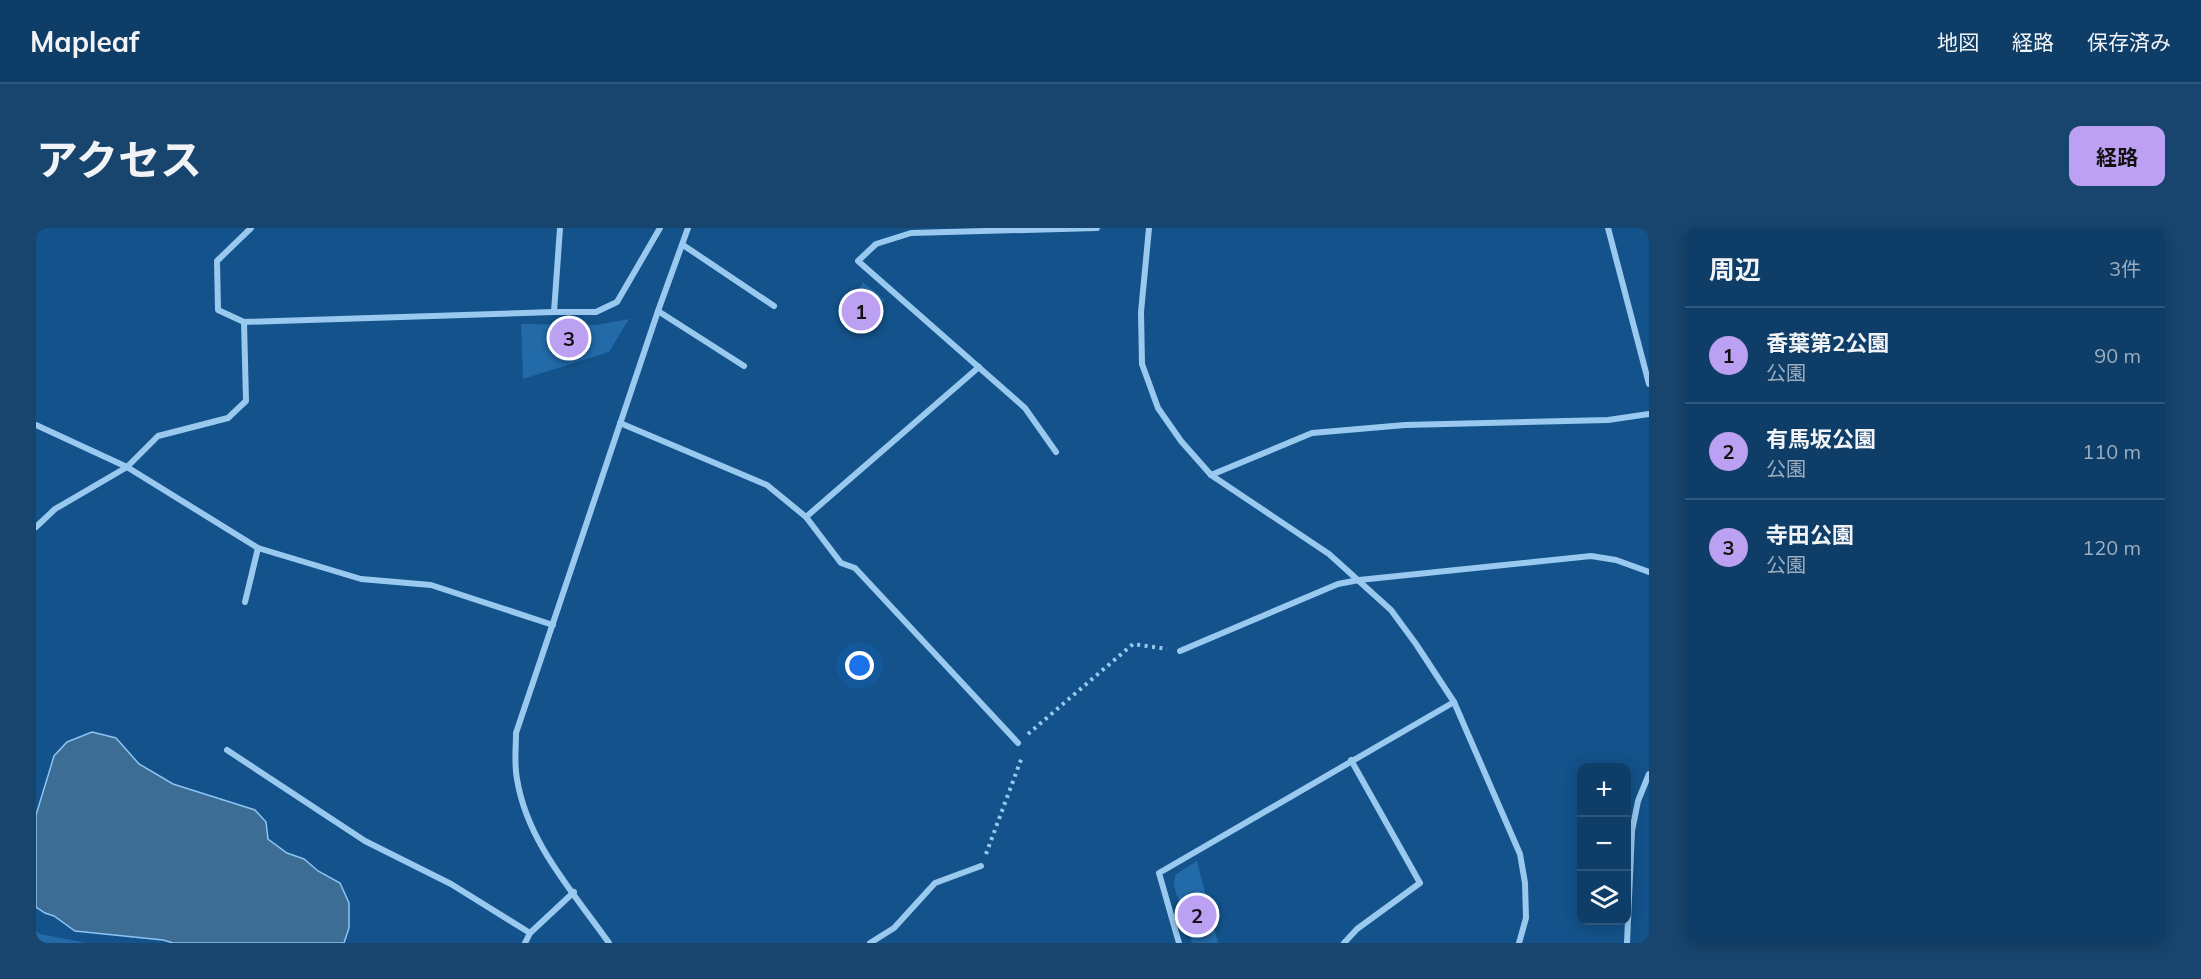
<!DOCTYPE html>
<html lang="ja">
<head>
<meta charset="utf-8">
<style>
  :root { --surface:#0e3e68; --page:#17456e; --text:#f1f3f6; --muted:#9baec0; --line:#2e577c; --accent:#bca0f2 }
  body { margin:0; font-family:Mulish,"Noto Sans JP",sans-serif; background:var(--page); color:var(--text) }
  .controls { position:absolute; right:18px; bottom:18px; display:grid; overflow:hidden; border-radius:12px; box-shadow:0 3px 15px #0003 }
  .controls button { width:54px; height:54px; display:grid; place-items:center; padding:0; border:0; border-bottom:2px solid var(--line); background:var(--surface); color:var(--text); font:30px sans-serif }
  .you { position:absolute; left:824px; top:438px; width:21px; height:21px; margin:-15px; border:4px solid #fff; border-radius:50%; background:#1a73e8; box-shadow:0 0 0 9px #1a73e833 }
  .badge { display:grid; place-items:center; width:39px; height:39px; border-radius:50%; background:var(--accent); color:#111; font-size:20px; font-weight:700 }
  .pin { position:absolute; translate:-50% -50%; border:3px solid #fff; box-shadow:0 2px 6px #0006 }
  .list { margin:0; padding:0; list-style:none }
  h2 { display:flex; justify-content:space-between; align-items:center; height:78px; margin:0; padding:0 24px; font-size:26px }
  h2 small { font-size:20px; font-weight:400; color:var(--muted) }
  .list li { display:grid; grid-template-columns:39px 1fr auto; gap:18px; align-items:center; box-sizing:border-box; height:96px; padding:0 24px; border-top:2px solid var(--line) }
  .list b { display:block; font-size:22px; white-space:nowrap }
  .list p { margin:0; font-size:20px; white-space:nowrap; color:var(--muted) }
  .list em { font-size:20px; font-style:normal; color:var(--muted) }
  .icon { flex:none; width:33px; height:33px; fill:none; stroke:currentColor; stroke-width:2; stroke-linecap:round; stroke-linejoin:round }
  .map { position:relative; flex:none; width:1613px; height:715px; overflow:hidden; border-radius:12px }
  header { display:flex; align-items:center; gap:36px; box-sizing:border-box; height:84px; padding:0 30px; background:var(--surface); border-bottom:2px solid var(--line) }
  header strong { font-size:28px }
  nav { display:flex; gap:33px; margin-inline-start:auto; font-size:21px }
  .intro { display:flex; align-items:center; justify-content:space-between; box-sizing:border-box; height:144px; padding:0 36px }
  h1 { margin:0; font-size:42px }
  .button { padding:15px 27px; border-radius:12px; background:var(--accent); color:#111; font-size:21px; font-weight:700 }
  main { display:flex; gap:36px; padding:0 36px }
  aside { flex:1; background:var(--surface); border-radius:12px; box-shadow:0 3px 15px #0003 }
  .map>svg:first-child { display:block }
  .green { fill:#226aa8 }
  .water { fill:#3d6c95; stroke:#8cc5f3; stroke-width:1.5 }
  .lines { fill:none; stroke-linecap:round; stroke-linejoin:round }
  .path { stroke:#9ac9f0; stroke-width:4; stroke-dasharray:3 4.5; stroke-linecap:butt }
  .minor { stroke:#9ac9f0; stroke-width:6 }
</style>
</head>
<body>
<header>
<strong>Mapleaf</strong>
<nav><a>地図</a><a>経路</a><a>保存済み</a></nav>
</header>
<div class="intro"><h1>アクセス</h1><a class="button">経路</a></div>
<main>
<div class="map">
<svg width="1613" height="715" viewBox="0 0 1613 715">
  <rect width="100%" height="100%" fill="#13528a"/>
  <!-- green -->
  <g class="green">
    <path d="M 827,54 L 849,72 L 818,101 L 807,94 Z"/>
    <path d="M 593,91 L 573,124 L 487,151 L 485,96 L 560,97 Z"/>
    <path d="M 1161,633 L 1182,715 L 1156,715 L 1138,658 L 1139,647 Z"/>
    <path d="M 0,703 L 4,706 L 51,715 L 0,715 Z"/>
  </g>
  <!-- water -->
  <path class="water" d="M 56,504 L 80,510 L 103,536 L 137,556 L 219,582 L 230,594 L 232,611 L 251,625 L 268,631 L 282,643 L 304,655 L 313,675 L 313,700 L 308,715 L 137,715 L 127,712 L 39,703 L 18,688 L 9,685 L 0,679 L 0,587 L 18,528 L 31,514 Z"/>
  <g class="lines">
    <!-- path -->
    <g class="path">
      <path d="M 992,506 L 1097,416 L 1131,421"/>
      <path d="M 950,626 L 986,529"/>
    </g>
    <!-- minor -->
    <g class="minor">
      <path d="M 215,0 L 181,33 L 182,82 L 208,94 L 518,84 L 560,84 L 581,74 L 624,0"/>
      <path d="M 1113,0 L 1105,84 L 1106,136 L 1122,180 L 1145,213 L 1175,247 L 1293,326 L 1355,382 L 1380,416 L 1418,474 L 1484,626 L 1489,655 L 1490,690 L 1483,715"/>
      <path d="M 1572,0 L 1613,156"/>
      <path d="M 647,17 L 738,78"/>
      <path d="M 622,83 L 708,138"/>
      <path d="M 518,84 L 524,0"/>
      <path d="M 584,195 L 731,257 L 770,289 L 805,335 L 819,340 L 982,515"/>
      <path d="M 0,197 L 91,239 L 222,320 L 325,351 L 395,357 L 517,397"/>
      <path d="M 1020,224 L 989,180 L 822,33 L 840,16 L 875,5 L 1061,0"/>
      <path d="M 1175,247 L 1276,205 L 1369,197 L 1572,192 L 1613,186"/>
      <path d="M 770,289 L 943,139"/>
      <path d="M 0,299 L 19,281 L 91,239 L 122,208 L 192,190 L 210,173 L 208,94"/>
      <path d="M 209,374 L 222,320"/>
      <path d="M 1144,423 L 1302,356 L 1323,352 L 1555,328 L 1580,332 L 1613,344"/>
      <path d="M 191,522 L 329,613 L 415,656 L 494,705"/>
      <path d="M 489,715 L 494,705 L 538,664"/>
      <path d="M 573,715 C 537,664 491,614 481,551 C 478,536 480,520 480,505 L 622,83 L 652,0"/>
      <path d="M 834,715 L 858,700 L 899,655 L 945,638"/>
      <path d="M 1143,715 L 1123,645 L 1418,474"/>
      <path d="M 1308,715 L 1321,701 L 1384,655 L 1315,532"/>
      <path d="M 1591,715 L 1596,603 L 1602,573 L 1613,546"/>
    </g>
  </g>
</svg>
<div class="controls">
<button>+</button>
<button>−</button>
<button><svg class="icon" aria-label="layers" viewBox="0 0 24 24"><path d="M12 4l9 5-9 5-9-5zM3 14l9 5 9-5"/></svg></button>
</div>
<div class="you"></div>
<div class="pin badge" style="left:825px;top:83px">1</div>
<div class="pin badge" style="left:1161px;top:687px">2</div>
<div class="pin badge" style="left:533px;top:110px">3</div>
</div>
<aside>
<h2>周辺<small>3件</small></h2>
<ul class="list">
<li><span class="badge">1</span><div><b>香葉第2公園</b><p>公園</p></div><em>90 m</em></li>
<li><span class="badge">2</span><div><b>有馬坂公園</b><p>公園</p></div><em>110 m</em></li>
<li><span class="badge">3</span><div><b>寺田公園</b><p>公園</p></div><em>120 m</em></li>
</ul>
</aside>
</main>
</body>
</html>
